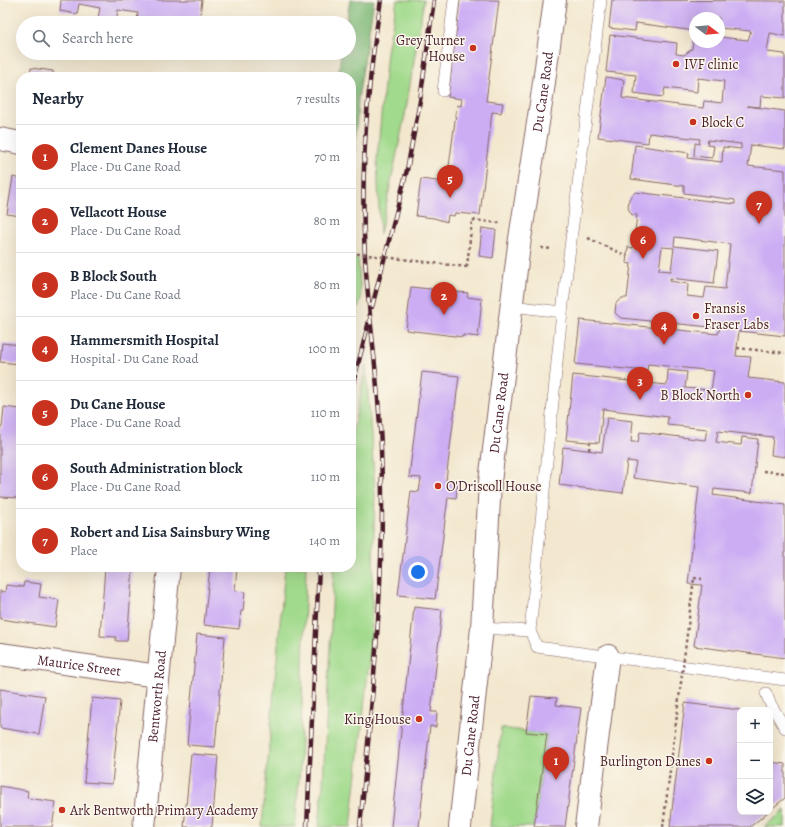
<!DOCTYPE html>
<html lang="en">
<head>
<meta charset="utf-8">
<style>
  :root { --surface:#fff; --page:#f6f6f7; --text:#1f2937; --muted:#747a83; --line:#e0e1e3; --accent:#c8321e }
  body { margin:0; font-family:Alegreya,serif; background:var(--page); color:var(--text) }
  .controls { position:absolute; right:12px; bottom:12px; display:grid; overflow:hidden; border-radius:8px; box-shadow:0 4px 16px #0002 }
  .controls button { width:36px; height:36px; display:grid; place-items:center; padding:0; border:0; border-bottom:1px solid var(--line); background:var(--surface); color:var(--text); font:20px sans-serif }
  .compass { position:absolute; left:689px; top:12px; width:36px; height:36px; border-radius:50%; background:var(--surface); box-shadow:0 4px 16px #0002; rotate:106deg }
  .you { position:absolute; left:418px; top:572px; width:14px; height:14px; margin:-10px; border:3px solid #fff; border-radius:50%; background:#1a73e8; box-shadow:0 0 0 6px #1a73e833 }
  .badge { display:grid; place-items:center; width:26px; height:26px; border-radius:50%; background:var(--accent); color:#fff; font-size:13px; font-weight:700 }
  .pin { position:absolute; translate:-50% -33px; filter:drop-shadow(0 1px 2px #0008) }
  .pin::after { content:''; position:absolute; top:21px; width:14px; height:12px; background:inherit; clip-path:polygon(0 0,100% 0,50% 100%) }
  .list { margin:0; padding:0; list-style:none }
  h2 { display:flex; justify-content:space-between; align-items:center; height:52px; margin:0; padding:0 16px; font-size:17px }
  h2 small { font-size:13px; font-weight:400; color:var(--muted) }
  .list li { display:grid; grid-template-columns:26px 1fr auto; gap:12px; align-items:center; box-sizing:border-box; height:64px; padding:0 16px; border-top:1px solid var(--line) }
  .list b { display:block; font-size:15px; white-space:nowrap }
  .list p { margin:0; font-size:13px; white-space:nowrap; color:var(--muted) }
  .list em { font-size:13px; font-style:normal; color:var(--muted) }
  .icon { flex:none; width:22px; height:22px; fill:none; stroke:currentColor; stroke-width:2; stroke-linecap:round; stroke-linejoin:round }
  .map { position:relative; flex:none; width:785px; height:827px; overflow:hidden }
  .search { position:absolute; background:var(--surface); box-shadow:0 4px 16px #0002; left:16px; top:16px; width:340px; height:44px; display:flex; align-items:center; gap:10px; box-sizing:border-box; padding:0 14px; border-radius:22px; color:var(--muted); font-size:15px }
  .panel { position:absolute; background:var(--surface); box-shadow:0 4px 16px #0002; left:16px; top:72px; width:340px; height:500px; border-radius:16px }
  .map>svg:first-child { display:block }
  .green { fill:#a1da8c; stroke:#767c5c }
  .forest { fill:#80ba78; stroke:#656c52 }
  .building { fill:#ccadf4; fill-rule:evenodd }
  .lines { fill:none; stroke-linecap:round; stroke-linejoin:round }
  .lane-casing { stroke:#856564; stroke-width:12 }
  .street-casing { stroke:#856564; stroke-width:24 }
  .secondary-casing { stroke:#856564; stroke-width:24 }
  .path { stroke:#856564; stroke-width:2.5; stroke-dasharray:3 3; stroke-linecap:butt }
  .lane { stroke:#fff; stroke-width:11 }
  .street { stroke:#fff; stroke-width:22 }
  .secondary { stroke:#fff; stroke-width:22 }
  .rail-casing { stroke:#4a1f2b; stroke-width:4.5 }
  .rail { stroke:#fbf7ec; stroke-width:3; stroke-dasharray:9; stroke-linecap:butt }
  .path-bridge { stroke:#856564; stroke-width:2.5; stroke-dasharray:3 3; stroke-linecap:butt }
  .poi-dot { fill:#c8321e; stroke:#fbf7ec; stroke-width:1.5 }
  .labels { text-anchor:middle; stroke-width:3; stroke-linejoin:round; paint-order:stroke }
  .poi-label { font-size:14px; fill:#4a1f2b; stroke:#fbf7ec; text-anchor:start }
  .street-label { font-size:14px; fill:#4a1f2b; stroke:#fbf7ec }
</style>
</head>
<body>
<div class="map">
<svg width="785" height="827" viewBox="0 0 785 827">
  <rect width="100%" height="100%" fill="#fbf7ec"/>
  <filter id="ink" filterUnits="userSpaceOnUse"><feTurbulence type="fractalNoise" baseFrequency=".025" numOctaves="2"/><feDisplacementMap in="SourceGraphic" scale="8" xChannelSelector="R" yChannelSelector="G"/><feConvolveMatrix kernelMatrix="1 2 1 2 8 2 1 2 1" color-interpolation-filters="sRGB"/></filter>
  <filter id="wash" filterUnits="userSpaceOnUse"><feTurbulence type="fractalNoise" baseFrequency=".012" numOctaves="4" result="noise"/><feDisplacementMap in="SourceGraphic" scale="16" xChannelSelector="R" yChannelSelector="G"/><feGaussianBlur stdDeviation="0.9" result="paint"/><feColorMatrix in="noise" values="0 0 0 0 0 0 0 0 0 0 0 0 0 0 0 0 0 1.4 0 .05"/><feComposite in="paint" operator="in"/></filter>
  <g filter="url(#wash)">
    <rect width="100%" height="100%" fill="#f3e8cf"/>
    <!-- green -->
    <g class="green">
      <path d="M 397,0 L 424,0 L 405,115 L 380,234 L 377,159 L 387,52 Z"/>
      <path d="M 351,258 L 358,259 L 361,298 L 351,334 Z"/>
      <path d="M 366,365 L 375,492 L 371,644 L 351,827 L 319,827 L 323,784 L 334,567 L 351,567 L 351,441 Z"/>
      <path d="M 285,567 L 306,567 L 300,767 L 295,827 L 262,827 Z"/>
      <path d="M 501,728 L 547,734 L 534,827 L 490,827 Z"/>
      <path d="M 785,810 L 785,827 L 764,827 Z"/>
    </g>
    <!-- forest -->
    <path class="forest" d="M 350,0 L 374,0 L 358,99 L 352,204 L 351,77 L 338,77 L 341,53 L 349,53 L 349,23 L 346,23 Z"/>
    <g id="blocks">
      <!-- building -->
      <g class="building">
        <path d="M 61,0 L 202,0 L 199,23 L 158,17 L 157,23 L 137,23 L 138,13 L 118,10 L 116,23 L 97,23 L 100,8 L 79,4 L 77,14 L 60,11 Z"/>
        <path d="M 460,0 L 499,0 L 486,101 L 503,103 L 501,113 L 492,112 L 480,215 L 455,213 L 454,216 L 448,215 L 447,222 L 434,218 L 416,216 L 421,179 L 451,183 L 453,175 L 448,174 L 457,105 L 461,106 L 462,99 L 448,97 Z"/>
        <path d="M 612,0 L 785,1 L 785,36 L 770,33 L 767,52 L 785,54 L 785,98 L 761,96 L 760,107 L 747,106 L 785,111 L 785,149 L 751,145 L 748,166 L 785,170 L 785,336 L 739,331 L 736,356 L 751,357 L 748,378 L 785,382 L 785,457 L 771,455 L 773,437 L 718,431 L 716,442 L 741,445 L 742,437 L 758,439 L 752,493 L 714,489 L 713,495 L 785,505 L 785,658 L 694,646 L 702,585 L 688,584 L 699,487 L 633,478 L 636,462 L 627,461 L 623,493 L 559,485 L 563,447 L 602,452 L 607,418 L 633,421 L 631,442 L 638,442 L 640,432 L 705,440 L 707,429 L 667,425 L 668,417 L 603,409 L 599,443 L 566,440 L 573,375 L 667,385 L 668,370 L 687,372 L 685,388 L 711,390 L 714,371 L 648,364 L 647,371 L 575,364 L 580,320 L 718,334 L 720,328 L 621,318 L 615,313 L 616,303 L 622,298 L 627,298 L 631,264 L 626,263 L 628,247 L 633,248 L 637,215 L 632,215 L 628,208 L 629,199 L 635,192 L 735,204 L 735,200 L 684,193 L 684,186 L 631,179 L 635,145 L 689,153 L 688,158 L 722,162 L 723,147 L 741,149 L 741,144 L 708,140 L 707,145 L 714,146 L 712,158 L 694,156 L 695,143 L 699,144 L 700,139 L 649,133 L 648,143 L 598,137 L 606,77 L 624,80 L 622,98 L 703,108 L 704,101 L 722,103 L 724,81 L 698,78 L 697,92 L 665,88 L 663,97 L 634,93 L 636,75 L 606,72 L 610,35 L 677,43 L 676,54 L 684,55 L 692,49 L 694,35 L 695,42 L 719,42 L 719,37 L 748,40 L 751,31 L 719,28 L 719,18 L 695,18 L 695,31 L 636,23 L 635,31 L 609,28 ZM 675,237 L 730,244 L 725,289 L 706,287 L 704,298 L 687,296 L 688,284 L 670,281 L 670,278 L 714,283 L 718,251 L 674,246 ZM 662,247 L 674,248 L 671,271 L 659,270 Z"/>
        <path d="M 31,68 L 53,71 L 53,74 L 69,77 L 30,77 Z"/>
        <path d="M 13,177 L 21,179 L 21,216 L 7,214 Z"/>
        <path d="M 482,228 L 496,230 L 493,258 L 479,256 Z"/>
        <path d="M 411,287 L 468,293 L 467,297 L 482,299 L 478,337 L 463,335 L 463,337 L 406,330 Z"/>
        <path d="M 2,343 L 21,345 L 20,364 L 0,362 Z"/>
        <path d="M 422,372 L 459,376 L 446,480 L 458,481 L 456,498 L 448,497 L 435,599 L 398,595 L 411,491 L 419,492 L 421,478 L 409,477 Z"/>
        <path d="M 4,407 L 20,409 L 19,422 L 21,423 L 21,498 L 0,497 L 0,427 L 2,427 Z"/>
        <path d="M 105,567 L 133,567 L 127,641 L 116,641 L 116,637 L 100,636 Z"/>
        <path d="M 210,567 L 237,567 L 235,591 L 245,592 L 243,611 L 241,611 L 239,629 L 204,625 Z"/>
        <path d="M 24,582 L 41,584 L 39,597 L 59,600 L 55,627 L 0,619 L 0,591 L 5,592 L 6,585 L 23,587 Z"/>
        <path d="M 414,607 L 442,610 L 431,712 L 437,712 L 436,727 L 430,726 L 419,827 L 391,827 Z"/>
        <path d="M 197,634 L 225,637 L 215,747 L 187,745 Z"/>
        <path d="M 0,689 L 45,696 L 39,734 L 0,728 Z"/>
        <path d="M 531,696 L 557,698 L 556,705 L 581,708 L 565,827 L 534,827 L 547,734 L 526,732 Z"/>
        <path d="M 92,698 L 120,701 L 112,784 L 84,782 Z"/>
        <path d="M 685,703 L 740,710 L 740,812 L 768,812 L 750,827 L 670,827 Z"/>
        <path d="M 191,754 L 218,756 L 212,827 L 184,827 Z"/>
        <path d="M 770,762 L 785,764 L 785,798 L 770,810 Z"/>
        <path d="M 0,786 L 28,791 L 27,798 L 56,802 L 52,827 L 0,827 Z"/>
      </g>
    </g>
  </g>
  <g filter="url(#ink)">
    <use href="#blocks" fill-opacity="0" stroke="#856564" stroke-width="1"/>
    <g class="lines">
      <!-- lane casing -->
      <g class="lane-casing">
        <g id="lane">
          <path d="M 443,91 L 454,0"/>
          <path d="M 512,306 L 562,312"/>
          <path d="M 482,628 L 530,631 L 537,647 L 785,680"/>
          <path d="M 530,631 L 562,312 L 601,0"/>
          <path d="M 766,693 L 770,703 L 785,728"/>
        </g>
      </g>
      <!-- street casing -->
      <g class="street-casing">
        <g id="street">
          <path d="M 0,139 L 21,143"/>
          <path id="s1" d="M 0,654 L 158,676"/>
          <path id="s2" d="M 144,827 L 169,567"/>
          <path d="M 586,827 L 608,656"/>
        </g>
      </g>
      <!-- secondary casing -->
      <g class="secondary-casing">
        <g id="secondary">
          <path id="s3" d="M 460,827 L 482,628 L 490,482 L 519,245 L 542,97 L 555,0"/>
        </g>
      </g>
      <!-- path -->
      <g class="path">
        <path d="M 588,238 L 627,256"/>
        <path d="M 541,248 L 552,249"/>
        <path d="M 467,267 L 472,220 L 500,223"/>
        <path d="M 737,348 L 785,353"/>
        <path d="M 589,450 L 590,443"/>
        <path d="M 763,471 L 785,473"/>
        <path d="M 694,578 L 702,579"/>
      </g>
      <!-- lane -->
      <use href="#lane" class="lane"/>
      <!-- street -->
      <use href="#street" class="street"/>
      <!-- secondary -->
      <use href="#secondary" class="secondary"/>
      <!-- rail casing -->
      <g class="rail-casing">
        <g id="rail">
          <path d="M 372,307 L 407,170 L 420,101 L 434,0"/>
          <path d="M 351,392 L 369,321"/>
          <path d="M 307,827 L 319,567"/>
          <path d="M 360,827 C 372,701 386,575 381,448 C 379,384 369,321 365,257 C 360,171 367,85 381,0"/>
        </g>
      </g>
      <!-- rail -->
      <use href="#rail" class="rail"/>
      <!-- path-bridge -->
      <g class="path-bridge">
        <path d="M 351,253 L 467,267"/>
        <path d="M 663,827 L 694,578"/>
      </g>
    </g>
  </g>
  <!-- markers -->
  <g class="poi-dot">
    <circle cx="473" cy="48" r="4"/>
    <circle cx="676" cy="64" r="4"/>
    <circle cx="693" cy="122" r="4"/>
    <circle cx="696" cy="316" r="4"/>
    <circle cx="748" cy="395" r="4"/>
    <circle cx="438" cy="486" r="4"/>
    <circle cx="419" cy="719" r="4"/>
    <circle cx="709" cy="761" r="4"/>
    <circle cx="62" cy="810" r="4"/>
  </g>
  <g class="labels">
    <!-- poi labels -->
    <g class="poi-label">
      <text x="465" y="45" text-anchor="end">Grey Turner<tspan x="465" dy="16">House</tspan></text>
      <text x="684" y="69">IVF clinic</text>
      <text x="701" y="127">Block C</text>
      <text x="704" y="313">Fransis<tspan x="704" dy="16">Fraser Labs</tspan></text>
      <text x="740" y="400" text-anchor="end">B Block North</text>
      <text x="446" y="491">O'Driscoll House</text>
      <text x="411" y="724" text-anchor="end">King House</text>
      <text x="701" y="766" text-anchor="end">Burlington Danes</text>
      <text x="70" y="815">Ark Bentworth Primary Academy</text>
    </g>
    <!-- street labels -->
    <g class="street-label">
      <text dy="5" stroke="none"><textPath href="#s3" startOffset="740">Du Cane Road</textPath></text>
      <text dy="5" stroke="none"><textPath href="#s3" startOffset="416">Du Cane Road</textPath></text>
      <text dy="5" stroke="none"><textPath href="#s1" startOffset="80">Maurice Street</textPath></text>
      <text dy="5" stroke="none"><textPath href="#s2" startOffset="131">Bentworth Road</textPath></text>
      <text dy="5" stroke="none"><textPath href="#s3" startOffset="92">Du Cane Road</textPath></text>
    </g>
  </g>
</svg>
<div class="controls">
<button>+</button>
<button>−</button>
<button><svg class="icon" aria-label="layers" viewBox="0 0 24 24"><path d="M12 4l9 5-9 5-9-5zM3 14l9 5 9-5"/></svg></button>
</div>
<svg class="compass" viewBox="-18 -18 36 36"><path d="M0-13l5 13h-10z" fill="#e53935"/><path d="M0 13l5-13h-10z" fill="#747a83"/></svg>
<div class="you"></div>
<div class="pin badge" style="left:556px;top:780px">1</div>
<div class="pin badge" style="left:444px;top:315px">2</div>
<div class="pin badge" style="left:640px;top:400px">3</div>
<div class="pin badge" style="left:664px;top:345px">4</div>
<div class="pin badge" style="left:450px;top:198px">5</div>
<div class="pin badge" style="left:643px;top:259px">6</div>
<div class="pin badge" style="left:759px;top:224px">7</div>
<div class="search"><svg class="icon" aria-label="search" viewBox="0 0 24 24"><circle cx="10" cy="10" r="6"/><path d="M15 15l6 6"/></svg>Search here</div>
<section class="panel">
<h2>Nearby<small>7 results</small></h2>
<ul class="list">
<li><span class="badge">1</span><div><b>Clement Danes House</b><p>Place · Du Cane Road</p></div><em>70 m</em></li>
<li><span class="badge">2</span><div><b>Vellacott House</b><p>Place · Du Cane Road</p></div><em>80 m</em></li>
<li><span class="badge">3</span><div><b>B Block South</b><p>Place · Du Cane Road</p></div><em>80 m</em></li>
<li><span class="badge">4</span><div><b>Hammersmith Hospital</b><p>Hospital · Du Cane Road</p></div><em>100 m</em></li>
<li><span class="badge">5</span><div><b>Du Cane House</b><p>Place · Du Cane Road</p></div><em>110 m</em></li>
<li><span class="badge">6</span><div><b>South Administration block</b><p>Place · Du Cane Road</p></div><em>110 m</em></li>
<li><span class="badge">7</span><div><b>Robert and Lisa Sainsbury Wing</b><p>Place</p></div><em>140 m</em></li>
</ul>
</section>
</div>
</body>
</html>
